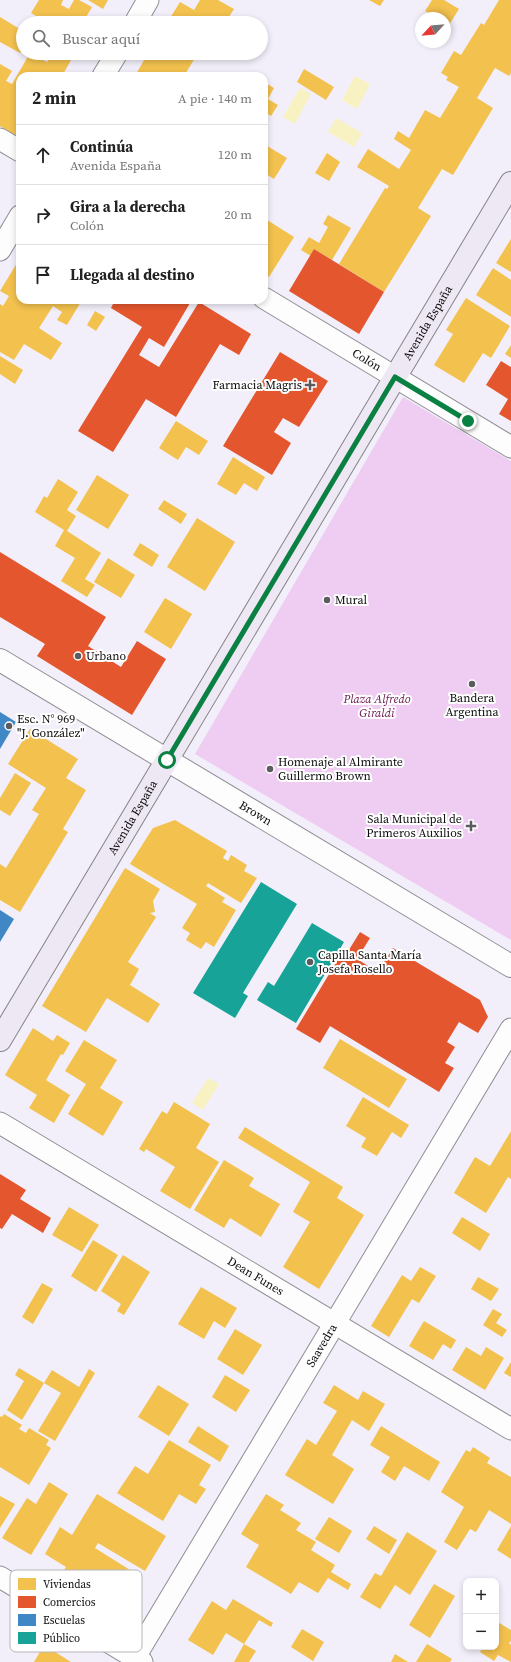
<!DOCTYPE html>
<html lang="es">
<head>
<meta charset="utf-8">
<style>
  :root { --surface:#fff; --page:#f6f6f6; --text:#222; --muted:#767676; --line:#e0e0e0 }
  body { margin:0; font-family:"Source Serif 4",serif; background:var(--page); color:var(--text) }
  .controls { position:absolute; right:12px; bottom:12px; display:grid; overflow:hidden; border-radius:8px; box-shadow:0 2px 6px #0003 }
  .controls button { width:36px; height:36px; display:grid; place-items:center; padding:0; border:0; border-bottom:1px solid var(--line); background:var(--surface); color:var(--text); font:20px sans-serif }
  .compass { position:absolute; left:415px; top:12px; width:36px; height:36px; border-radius:50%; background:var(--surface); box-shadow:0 2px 6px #0003; rotate:244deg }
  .stop { position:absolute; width:12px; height:12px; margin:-9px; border:3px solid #0b8043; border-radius:50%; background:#fff }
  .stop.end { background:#0b8043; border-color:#fff; box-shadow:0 1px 4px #0008 }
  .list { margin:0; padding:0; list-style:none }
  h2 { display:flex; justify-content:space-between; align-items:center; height:52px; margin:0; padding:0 16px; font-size:17px }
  h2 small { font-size:13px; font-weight:400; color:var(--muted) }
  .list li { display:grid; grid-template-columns:26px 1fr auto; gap:12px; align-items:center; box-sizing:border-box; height:60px; padding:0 16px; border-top:1px solid var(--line) }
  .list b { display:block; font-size:15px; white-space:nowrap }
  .list p { margin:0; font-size:13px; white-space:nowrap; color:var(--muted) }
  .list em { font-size:13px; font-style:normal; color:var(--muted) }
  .icon { flex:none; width:22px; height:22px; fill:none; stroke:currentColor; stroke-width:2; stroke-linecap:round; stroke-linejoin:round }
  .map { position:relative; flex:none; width:511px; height:1662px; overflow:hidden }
  .search { position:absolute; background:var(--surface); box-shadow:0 2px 6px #0003; left:16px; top:16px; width:252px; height:44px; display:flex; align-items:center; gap:10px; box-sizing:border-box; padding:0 14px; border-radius:22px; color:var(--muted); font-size:15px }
  .panel { position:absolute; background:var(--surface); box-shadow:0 2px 6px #0003; left:16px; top:72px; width:252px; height:232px; border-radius:12px }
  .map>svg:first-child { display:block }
  .green { fill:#efcdf2 }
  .water { fill:#f8f2c2 }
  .homes { fill:#f2c14e }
  .shops { fill:#e4572e }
  .schools { fill:#3f88c5 }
  .public { fill:#17a398 }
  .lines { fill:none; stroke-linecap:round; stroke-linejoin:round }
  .minor-casing { stroke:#8f8e93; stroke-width:23 }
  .tertiary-casing { stroke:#8f8e93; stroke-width:24 }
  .secondary-casing { stroke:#868489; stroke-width:24 }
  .minor { stroke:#fdfdfe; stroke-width:21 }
  .tertiary { stroke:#fdfdfe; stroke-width:22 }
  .secondary { stroke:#ede8f4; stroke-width:22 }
  .route { stroke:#0b8043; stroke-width:5 }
  .poi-dot { fill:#5c5b5f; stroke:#fff; stroke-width:1.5 }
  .labels { text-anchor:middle; stroke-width:4; stroke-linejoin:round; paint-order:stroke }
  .street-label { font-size:12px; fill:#0b0b0b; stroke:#fff }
  .poi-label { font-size:12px; fill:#0b0b0b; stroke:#fff; text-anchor:start }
  .park-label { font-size:12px; font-style:italic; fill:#67184e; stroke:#fff }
  .key { fill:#fff; stroke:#b6b6b6; stroke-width:1 }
  .key-label { font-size:11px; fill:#0b0b0b }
</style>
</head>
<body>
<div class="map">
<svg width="511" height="1662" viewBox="0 0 511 1662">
  <rect width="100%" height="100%" fill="#f2effa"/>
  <!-- green -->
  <path class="green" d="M 403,397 L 511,461 L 511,940 L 195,754 Z"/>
  <!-- water -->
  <g class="water">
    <path d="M 355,76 L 370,84 L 357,109 L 342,100 Z"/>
    <path d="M 300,88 L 311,94 L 295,124 L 283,117 Z"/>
    <path d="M 336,118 L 362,133 L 354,147 L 328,132 Z"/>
    <path d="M 208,1078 L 219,1084 L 203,1110 L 192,1103 Z"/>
  </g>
  <!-- homes -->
  <g class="homes">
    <path d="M 39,0 L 63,0 L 61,5 L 69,9 L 74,0 L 79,0 L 92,7 L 85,19 L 92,23 L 48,23 L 31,13 Z"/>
    <path d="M 88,0 L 108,0 L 103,9 Z"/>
    <path d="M 200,0 L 218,0 L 234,9 L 225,23 L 167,23 L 180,2 L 194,10 Z"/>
    <path d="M 369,0 L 384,0 L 380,6 Z"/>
    <path d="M 432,0 L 444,0 L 459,9 L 449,25 L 445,23 L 445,18 L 437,18 L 425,11 Z"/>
    <path d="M 499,0 L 511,0 L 511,73 L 509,76 L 495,68 L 477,98 L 493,108 L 453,175 L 442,169 L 418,208 L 431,216 L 384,292 L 339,264 L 385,188 L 387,189 L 389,186 L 357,167 L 368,149 L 399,169 L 411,150 L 394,139 L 398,131 L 409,138 L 425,110 L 440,118 L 459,87 L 446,80 L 448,77 L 441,73 L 454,51 L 461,55 L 481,23 L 484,25 Z"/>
    <path d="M 0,17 L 23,31 L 23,48 L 20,53 L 0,42 Z"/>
    <path d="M 30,53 L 47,62 L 53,53 L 75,53 L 62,76 L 20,76 L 20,138 L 0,126 L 0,64 L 12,71 L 6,81 L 12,84 Z"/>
    <path d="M 148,53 L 198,53 L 184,76 L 135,76 Z"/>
    <path d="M 304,69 L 334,87 L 326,100 L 297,82 Z"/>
    <path d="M 264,82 L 274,88 L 268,99 L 278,105 L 271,116 L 264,112 Z"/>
    <path d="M 264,144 L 287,158 L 274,179 L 266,174 L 264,176 Z"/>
    <path d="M 327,153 L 340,162 L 329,181 L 315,173 Z"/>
    <path d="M 328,215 L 351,228 L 332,260 L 314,249 L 311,256 L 301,250 L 309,237 L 319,243 L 328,227 L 323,224 Z"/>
    <path d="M 264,218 L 294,237 L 269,277 L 264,274 Z"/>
    <path d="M 511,239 L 511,272 L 496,263 Z"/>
    <path d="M 20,258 L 20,300 L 66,300 L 68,301 L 69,300 L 82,300 L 67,325 L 57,320 L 62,312 L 53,306 L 39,328 L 62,343 L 51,360 L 24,344 L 14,360 L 0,352 L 0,304 L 3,306 L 9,296 L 0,291 Z"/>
    <path d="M 493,268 L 511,280 L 511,317 L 476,295 Z"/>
    <path d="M 466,298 L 510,326 L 491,358 L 483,353 L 464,383 L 434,365 L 453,334 L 446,330 Z"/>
    <path d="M 95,311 L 105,317 L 96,331 L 87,325 Z"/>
    <path d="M 511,345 L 511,358 L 505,354 Z"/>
    <path d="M 0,356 L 23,370 L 15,384 L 0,374 Z"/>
    <path d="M 176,421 L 208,441 L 199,455 L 186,447 L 178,460 L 159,448 Z"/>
    <path d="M 233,457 L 265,477 L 257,491 L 244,483 L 236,495 L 217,484 Z"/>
    <path d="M 97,475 L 129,495 L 108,529 L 76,510 Z"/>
    <path d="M 58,479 L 78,492 L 67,510 L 76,516 L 67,531 L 101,553 L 85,579 L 95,585 L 87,597 L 61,581 L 75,558 L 55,546 L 64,530 L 35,512 L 44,496 L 47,498 Z"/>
    <path d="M 164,500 L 187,514 L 181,524 L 158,509 Z"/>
    <path d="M 197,518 L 235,542 L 205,591 L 167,567 Z"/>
    <path d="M 140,543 L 159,555 L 152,567 L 133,555 Z"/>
    <path d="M 108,558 L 135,575 L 121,598 L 94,582 Z"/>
    <path d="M 165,598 L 192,614 L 171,649 L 144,632 Z"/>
    <path d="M 30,729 L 78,759 L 66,778 L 86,790 L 63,829 L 68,832 L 20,912 L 0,900 L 0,864 L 6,868 L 39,814 L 32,810 L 46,788 L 8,764 Z"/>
    <path d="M 15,773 L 31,783 L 10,816 L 0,810 L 0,798 Z"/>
    <path d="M 175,820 L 227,851 L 223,858 L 228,861 L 231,855 L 247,865 L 244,871 L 257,878 L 241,903 L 208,883 L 206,886 L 225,898 L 222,902 L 236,910 L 214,947 L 206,942 L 201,949 L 186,940 L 190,933 L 182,928 L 197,904 L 130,864 L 153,828 Z"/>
    <path d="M 125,868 L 160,889 L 153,901 L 155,912 L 150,913 L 156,917 L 128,962 L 139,969 L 130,985 L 160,1004 L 148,1023 L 107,998 L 86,1032 L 42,1006 Z"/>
    <path d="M 33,1028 L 53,1041 L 57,1035 L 70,1043 L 63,1055 L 61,1054 L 46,1080 L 70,1095 L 54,1123 L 29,1108 L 37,1095 L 5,1075 Z"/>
    <path d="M 340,1039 L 407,1079 L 389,1108 L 323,1068 Z"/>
    <path d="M 84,1040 L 117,1060 L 100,1088 L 123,1102 L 103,1136 L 68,1114 L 86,1084 L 65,1071 Z"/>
    <path d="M 363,1097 L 409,1125 L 401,1138 L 392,1132 L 377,1156 L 361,1147 L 366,1138 L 346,1126 Z"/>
    <path d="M 174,1102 L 210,1124 L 196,1148 L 219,1162 L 190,1209 L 160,1191 L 175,1167 L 146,1149 L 144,1152 L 139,1149 L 162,1111 L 167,1114 Z"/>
    <path d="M 245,1127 L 343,1187 L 337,1198 L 364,1215 L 319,1289 L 283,1267 L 310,1222 L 293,1212 L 310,1182 L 238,1138 Z"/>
    <path d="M 511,1131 L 511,1179 L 508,1177 L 486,1213 L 454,1193 L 475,1157 L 490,1166 Z"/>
    <path d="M 224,1160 L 254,1178 L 249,1186 L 280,1204 L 261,1237 L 230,1218 L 224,1228 L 194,1210 Z"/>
    <path d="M 69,1207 L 99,1225 L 82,1252 L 52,1235 Z"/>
    <path d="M 462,1217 L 490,1234 L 480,1251 L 452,1233 Z"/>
    <path d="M 93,1240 L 118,1255 L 96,1292 L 71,1276 Z"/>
    <path d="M 123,1255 L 150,1272 L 124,1315 L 117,1311 L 121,1304 L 101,1291 Z"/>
    <path d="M 420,1267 L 436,1276 L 419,1303 L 412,1299 L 389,1337 L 371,1326 L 402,1275 L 411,1281 Z"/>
    <path d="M 478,1277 L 499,1289 L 491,1301 L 471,1289 Z"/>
    <path d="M 42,1283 L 53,1289 L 33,1324 L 22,1317 Z"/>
    <path d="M 201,1287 L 237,1308 L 225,1328 L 214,1321 L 204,1339 L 178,1324 Z"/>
    <path d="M 493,1309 L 502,1314 L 496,1323 L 507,1330 L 502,1337 L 483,1325 Z"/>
    <path d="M 424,1321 L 456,1340 L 451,1349 L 443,1344 L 433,1360 L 409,1346 Z"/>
    <path d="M 235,1329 L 262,1345 L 243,1375 L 217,1359 Z"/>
    <path d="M 466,1347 L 481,1356 L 486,1347 L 504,1358 L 485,1390 L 452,1370 Z"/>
    <path d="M 511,1362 L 511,1377 L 504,1373 Z"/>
    <path d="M 19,1368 L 44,1383 L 52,1370 L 79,1387 L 89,1369 L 95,1373 L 55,1441 L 38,1431 L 61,1393 L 44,1383 L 22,1420 L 7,1410 L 24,1381 L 15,1375 Z"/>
    <path d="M 225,1375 L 250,1390 L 236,1412 L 212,1397 Z"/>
    <path d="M 158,1385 L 189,1404 L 169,1436 L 138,1417 Z"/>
    <path d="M 334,1385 L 358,1400 L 363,1391 L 385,1404 L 369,1431 L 352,1420 L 332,1455 L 354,1469 L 333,1504 L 285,1475 L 307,1439 L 316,1445 L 337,1411 L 323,1403 Z"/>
    <path d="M 4,1414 L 22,1425 L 19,1429 L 26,1433 L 29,1428 L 49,1440 L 46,1445 L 51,1448 L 29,1485 L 0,1467 L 0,1416 L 2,1417 Z"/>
    <path d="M 198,1426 L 229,1446 L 220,1462 L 188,1442 Z"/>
    <path d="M 381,1426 L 440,1462 L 429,1481 L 404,1466 L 395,1481 L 381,1472 L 390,1457 L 370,1445 Z"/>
    <path d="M 169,1440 L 211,1465 L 199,1485 L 206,1489 L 196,1504 L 179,1494 L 163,1521 L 117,1493 L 135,1466 L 148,1474 Z"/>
    <path d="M 473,1447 L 490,1458 L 487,1463 L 511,1477 L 511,1524 L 489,1510 L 476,1532 L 470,1529 L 457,1550 L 444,1542 L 464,1507 L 441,1492 L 466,1450 L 470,1452 Z"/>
    <path d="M 49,1482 L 68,1494 L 31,1555 L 2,1538 L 27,1498 L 36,1504 Z"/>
    <path d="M 97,1494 L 166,1536 L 145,1571 L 98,1543 L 95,1548 L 138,1575 L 130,1589 L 138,1594 L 131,1607 L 111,1614 L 57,1581 L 66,1567 L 45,1554 L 60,1527 L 72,1535 Z"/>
    <path d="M 266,1494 L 284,1505 L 280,1510 L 301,1523 L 296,1530 L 316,1542 L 311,1550 L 335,1565 L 331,1572 L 351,1584 L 348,1590 L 328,1578 L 318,1593 L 299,1582 L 291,1594 L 246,1567 L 259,1545 L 241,1534 Z"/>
    <path d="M 0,1496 L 15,1504 L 0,1528 Z"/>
    <path d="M 329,1517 L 352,1531 L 339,1553 L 315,1539 Z"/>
    <path d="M 374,1526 L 397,1540 L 389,1554 L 366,1539 Z"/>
    <path d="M 511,1526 L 511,1559 L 497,1550 Z"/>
    <path d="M 407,1532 L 437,1551 L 410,1595 L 395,1585 L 380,1609 L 360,1597 L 375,1573 L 381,1576 Z"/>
    <path d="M 434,1584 L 455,1596 L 430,1638 L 409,1625 Z"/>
    <path d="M 233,1599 L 273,1623 L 271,1627 L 259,1620 L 244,1644 L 226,1633 L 213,1655 L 188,1640 L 212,1601 L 226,1610 Z"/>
    <path d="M 496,1621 L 511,1630 L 511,1641 L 509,1643 L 511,1645 L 511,1662 L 498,1655 L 494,1661 L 480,1652 L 483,1647 L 496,1647 Z"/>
    <path d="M 302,1629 L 324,1642 L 313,1661 L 291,1647 Z"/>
    <path d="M 244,1644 L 256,1651 L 249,1662 L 234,1662 Z"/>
    <path d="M 427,1644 L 452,1659 L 450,1662 L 416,1662 Z"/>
    <path d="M 44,1645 L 71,1662 L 34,1662 Z"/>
    <path d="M 395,1654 L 408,1662 L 391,1662 Z"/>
  </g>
  <!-- shops -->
  <g class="shops">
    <path d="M 314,249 L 384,292 L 359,334 L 289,291 Z"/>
    <path d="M 115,300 L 185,300 L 190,303 L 164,347 L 149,338 L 139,355 L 159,367 L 199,302 L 251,334 L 239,355 L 220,344 L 176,417 L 146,399 L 113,452 L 78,431 L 142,327 L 111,308 Z"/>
    <path d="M 280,352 L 328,381 L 299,427 L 283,418 L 274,432 L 291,443 L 272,475 L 223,446 Z"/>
    <path d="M 501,361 L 511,367 L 511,421 L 499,414 L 508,399 L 486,385 Z"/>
    <path d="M 0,552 L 106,617 L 88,646 L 121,667 L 137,641 L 166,659 L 132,715 L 37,656 L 45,644 L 0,617 Z"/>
    <path d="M 360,932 L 370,938 L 357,959 L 378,972 L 393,948 L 480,1000 L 488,1017 L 478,1033 L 459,1022 L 447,1042 L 455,1047 L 445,1063 L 454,1068 L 439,1092 L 330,1026 L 320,1043 L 296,1029 L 343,951 L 347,953 Z"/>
    <path d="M 0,1174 L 26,1190 L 20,1199 L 51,1218 L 43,1233 L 12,1214 L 2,1229 L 0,1228 Z"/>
  </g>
  <!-- schools -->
  <g class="schools">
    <path d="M 0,712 L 16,722 L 0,749 Z"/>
    <path d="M 0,910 L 14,919 L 0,942 Z"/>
  </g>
  <!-- public -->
  <g class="public">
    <path d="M 261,882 L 297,904 L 243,993 L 248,996 L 235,1018 L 193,993 Z"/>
    <path d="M 312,923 L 344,942 L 296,1023 L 257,1000 L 268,982 L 274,986 Z"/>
  </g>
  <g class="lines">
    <!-- minor casing -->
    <g class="minor-casing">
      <g id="minor">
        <path d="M 135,23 L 148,0"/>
        <path d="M 103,76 L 117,53"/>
        <path d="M 0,139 L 20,151"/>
        <path d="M 0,250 L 20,216"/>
        <path id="s1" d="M 264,298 L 511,447"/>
        <path id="s2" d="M 0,1123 L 511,1429"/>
        <path d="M 0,1577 L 142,1662"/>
        <path id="s3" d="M 132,1662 L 511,1029"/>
      </g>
    </g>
    <!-- tertiary casing -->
    <g class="tertiary-casing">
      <g id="tertiary">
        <path id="s4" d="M 0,660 L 511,966"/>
      </g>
    </g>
    <!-- secondary casing -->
    <g class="secondary-casing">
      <g id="secondary">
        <path id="s5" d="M 0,1040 L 511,183"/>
      </g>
    </g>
    <!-- minor -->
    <use href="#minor" class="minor"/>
    <!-- tertiary -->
    <use href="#tertiary" class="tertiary"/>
    <!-- secondary -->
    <use href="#secondary" class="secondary"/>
  </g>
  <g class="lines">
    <!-- route -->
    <path class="route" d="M 167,760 L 395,377 L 468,421"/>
  </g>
  <!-- markers -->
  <g class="poi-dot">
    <path d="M308 379h4v4h4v4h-4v4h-4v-4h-4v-4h4z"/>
    <circle cx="327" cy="600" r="4"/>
    <circle cx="78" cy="656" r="4"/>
    <circle cx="472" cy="684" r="4"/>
    <circle cx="9" cy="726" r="4"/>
    <circle cx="270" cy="769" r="4"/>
    <path d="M469 820h4v4h4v4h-4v4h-4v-4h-4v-4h4z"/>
    <circle cx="310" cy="962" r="4"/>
  </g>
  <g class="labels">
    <!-- street labels -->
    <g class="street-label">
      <text dy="4" stroke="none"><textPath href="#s5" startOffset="835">Avenida España</textPath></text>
      <text dy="4" stroke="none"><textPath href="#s1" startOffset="120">Colón</textPath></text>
      <text dy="4" stroke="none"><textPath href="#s4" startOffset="298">Brown</textPath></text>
      <text dy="4" stroke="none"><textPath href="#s5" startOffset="259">Avenida España</textPath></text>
      <text dy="4" stroke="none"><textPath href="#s2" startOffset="298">Dean Funes</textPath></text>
      <text dy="4" stroke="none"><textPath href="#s3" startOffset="369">Saavedra</textPath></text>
    </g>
    <!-- poi labels -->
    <g class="poi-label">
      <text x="302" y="389" text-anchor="end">Farmacia Magris</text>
      <text x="335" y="604">Mural</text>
      <text x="86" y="660">Urbano</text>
      <text x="472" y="702" text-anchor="middle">Bandera<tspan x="472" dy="14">Argentina</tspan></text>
      <text x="17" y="723">Esc. N° 969<tspan x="17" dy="14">"J. González"</tspan></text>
      <text x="278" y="766">Homenaje al Almirante<tspan x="278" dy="14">Guillermo Brown</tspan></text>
      <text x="462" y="823" text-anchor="end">Sala Municipal de<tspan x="462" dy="14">Primeros Auxilios</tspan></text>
      <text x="318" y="959">Capilla Santa María<tspan x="318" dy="14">Josefa Rosello</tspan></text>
    </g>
    <!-- park labels -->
    <g class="park-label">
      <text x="377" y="703">Plaza Alfredo<tspan x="377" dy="14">Giraldi</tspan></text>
    </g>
  </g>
  <!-- legend -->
  <rect x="10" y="1570" width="132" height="82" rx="6" class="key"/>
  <rect x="18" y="1578" width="18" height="12" fill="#f2c14e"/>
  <rect x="18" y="1596" width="18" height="12" fill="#e4572e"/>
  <rect x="18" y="1614" width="18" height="12" fill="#3f88c5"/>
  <rect x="18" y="1632" width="18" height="12" fill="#17a398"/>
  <g class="key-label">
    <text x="43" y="1588">Viviendas</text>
    <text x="43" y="1606">Comercios</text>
    <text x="43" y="1624">Escuelas</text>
    <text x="43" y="1642">Público</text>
  </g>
</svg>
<div class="controls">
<button>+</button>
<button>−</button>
</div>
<svg class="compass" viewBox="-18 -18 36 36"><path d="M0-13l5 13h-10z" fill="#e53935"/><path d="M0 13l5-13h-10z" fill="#767676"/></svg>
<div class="stop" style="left:167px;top:760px"></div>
<div class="stop end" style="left:468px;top:421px"></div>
<div class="search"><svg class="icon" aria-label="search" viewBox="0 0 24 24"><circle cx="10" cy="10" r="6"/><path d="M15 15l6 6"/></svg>Buscar aquí</div>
<section class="panel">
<h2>2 min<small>A pie · 140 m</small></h2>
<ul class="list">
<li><svg class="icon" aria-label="ahead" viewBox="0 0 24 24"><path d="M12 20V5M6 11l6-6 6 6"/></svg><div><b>Continúa</b><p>Avenida España</p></div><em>120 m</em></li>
<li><svg class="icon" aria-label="right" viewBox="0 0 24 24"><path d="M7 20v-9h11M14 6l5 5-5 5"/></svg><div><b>Gira a la derecha</b><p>Colón</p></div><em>20 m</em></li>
<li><svg class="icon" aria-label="arrive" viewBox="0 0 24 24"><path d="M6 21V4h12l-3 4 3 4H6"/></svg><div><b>Llegada al destino</b></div></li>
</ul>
</section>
</div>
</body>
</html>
